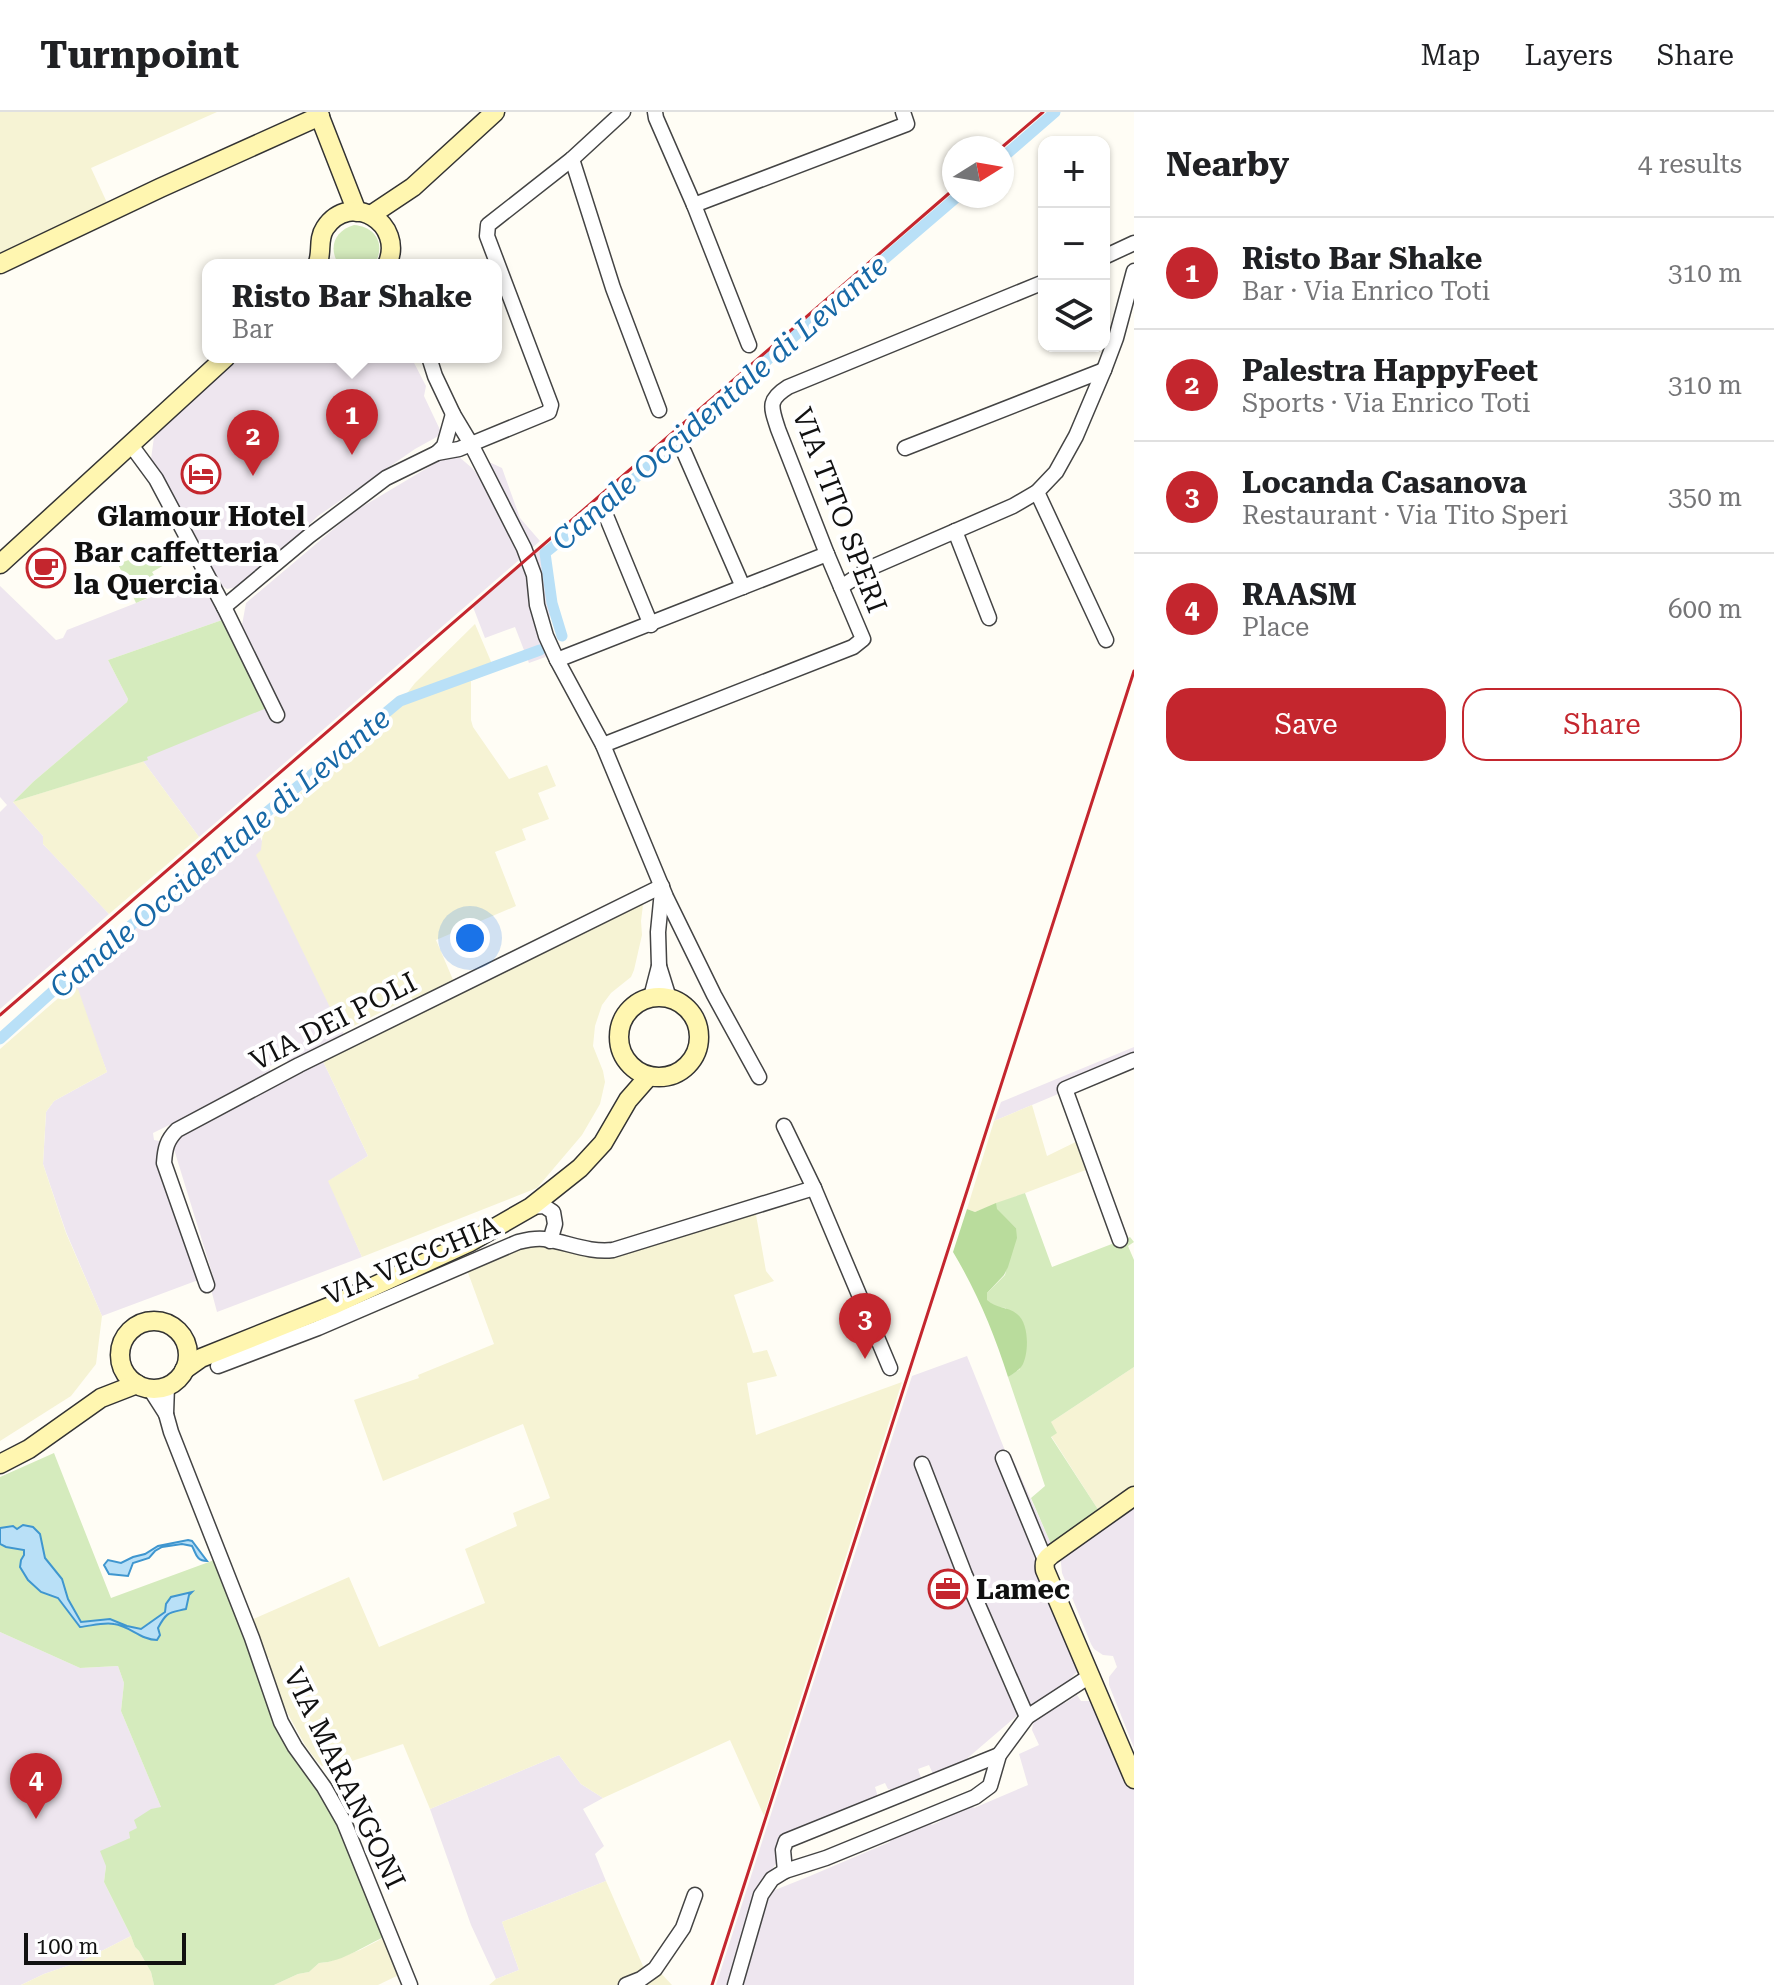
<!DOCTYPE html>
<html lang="en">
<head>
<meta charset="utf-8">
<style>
  :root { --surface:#fff; --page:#f2f2f2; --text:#202124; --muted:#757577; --line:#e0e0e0; --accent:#c4262e }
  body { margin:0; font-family:"Roboto Serif",serif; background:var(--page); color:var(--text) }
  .controls { position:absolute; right:24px; top:24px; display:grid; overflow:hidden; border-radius:16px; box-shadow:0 2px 6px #0004 }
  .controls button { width:72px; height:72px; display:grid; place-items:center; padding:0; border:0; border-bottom:2px solid var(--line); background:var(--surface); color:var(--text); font:40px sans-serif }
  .compass { position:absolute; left:942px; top:24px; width:72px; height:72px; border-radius:50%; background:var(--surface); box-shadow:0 2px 6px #0004; rotate:79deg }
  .scale { position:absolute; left:24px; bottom:20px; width:162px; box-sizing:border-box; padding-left:8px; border:4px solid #111; border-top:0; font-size:22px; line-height:28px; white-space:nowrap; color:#111; -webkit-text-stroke:6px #fff; paint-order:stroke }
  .you { position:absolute; left:470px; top:826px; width:28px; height:28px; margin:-20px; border:6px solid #fff; border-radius:50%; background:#1a73e8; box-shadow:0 0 0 12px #1a73e833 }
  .badge { display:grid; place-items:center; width:52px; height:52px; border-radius:50%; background:var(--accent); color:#fff; font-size:26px; font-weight:700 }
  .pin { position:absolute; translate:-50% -66px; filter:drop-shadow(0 2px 4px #0008) }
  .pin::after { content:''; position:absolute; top:42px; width:28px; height:24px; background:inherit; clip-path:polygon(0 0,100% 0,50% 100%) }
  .popup { position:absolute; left:202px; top:147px; width:300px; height:104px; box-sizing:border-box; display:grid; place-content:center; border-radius:16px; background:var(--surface); filter:drop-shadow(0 2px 6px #0005); font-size:26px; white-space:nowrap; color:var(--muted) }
  .popup b { font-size:30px; color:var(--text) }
  .popup::after { content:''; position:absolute; left:50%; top:100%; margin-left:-16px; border:16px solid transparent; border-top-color:var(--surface) }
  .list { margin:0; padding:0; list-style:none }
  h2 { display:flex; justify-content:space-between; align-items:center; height:104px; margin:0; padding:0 32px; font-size:34px }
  h2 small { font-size:26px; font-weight:400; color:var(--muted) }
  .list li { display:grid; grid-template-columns:52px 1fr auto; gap:24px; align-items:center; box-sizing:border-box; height:112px; padding:0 32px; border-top:2px solid var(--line) }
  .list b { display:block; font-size:30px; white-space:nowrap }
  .list p { margin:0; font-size:26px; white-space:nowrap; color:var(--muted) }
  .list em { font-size:26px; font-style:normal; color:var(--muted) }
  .actions { display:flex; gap:16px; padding:24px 32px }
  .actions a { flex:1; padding:18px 0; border:2px solid var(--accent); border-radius:24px; text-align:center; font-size:28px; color:var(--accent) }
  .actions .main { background:var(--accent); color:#fff }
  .icon { flex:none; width:44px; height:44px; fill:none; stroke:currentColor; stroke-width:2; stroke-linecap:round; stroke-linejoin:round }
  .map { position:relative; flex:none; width:1134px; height:1873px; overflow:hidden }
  header { display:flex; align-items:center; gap:48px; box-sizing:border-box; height:112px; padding:0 40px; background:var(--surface); border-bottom:2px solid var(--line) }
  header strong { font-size:38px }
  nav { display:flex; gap:44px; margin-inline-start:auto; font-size:28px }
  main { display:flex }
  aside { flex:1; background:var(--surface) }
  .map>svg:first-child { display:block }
  .industrial { fill:#eee6ef }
  .farmland { fill:#f6f3d4 }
  .green { fill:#d5ebbd }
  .forest { fill:#b9dc9c }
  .water { fill:#b9e0f7; stroke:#3f96cf; stroke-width:2 }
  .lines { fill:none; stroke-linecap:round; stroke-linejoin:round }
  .canal { stroke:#b9e0f7; stroke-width:11 }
  .street-casing { stroke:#444; stroke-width:17 }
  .secondary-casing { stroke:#333; stroke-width:21 }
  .street { stroke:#fff; stroke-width:14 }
  .secondary { stroke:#fff6b0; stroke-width:18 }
  .rail { stroke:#c4262e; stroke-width:3 }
  .labels { text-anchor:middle; stroke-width:8; stroke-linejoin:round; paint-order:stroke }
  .street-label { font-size:28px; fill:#111; stroke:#fff }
  .poi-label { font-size:28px; font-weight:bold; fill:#111; stroke:#fff; text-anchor:start }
  .water-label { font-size:30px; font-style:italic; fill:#1768a6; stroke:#fff }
</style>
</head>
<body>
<header>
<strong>Turnpoint</strong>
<nav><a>Map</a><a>Layers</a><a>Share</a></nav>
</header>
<main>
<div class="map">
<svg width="1134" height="1873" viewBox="0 0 1134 1873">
  <rect width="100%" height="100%" fill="#fffdf5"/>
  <!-- industrial -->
  <g class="industrial">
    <path d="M 239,245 L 252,245 L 256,249 L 260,245 L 411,245 L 426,274 L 424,284 L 442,322 L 415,337 L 318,404 L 246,473 L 227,477 L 218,471 L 151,347 L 154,325 Z"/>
    <path d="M 449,343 L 458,344 L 472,356 L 489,376 L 526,442 L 199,725 L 143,649 L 147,648 L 146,646 L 234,522 L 242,513 L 246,491 L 355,399 Z"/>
    <path d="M 487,349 L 502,356 L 520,406 L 540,429 L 531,437 L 517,416 L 520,411 Z"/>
    <path d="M 544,434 L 549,443 L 550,508 L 554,531 L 551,543 L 529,551 L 515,515 L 485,526 L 473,495 Z"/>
    <path d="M 200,466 L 225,507 L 108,548 L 128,587 L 127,590 L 33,670 L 13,690 L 43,724 L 43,732 L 109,802 L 0,897 L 0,700 L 7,693 L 0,685 L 0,474 L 56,528 L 63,526 L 67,518 Z"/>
    <path d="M 256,715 L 345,925 L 292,952 L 284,946 L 270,954 L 270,963 L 153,1021 L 154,1028 L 159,1029 L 165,1056 L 201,1167 L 102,1204 L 66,1120 L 43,1052 L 46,1000 L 54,989 L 107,960 L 73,869 Z"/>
    <path d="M 1134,935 L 1134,950 L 994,1009 L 1001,990 Z"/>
    <path d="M 322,947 L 368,1044 L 329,1069 L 362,1145 L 217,1200 L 208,1166 L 213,1164 L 173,1034 L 177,1025 Z"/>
    <path d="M 967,1244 L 1006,1341 L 1011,1343 L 1051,1432 L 1036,1439 L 1081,1552 L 1078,1559 L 1060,1577 L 1036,1595 L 1030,1594 L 1019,1602 L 963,1650 L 933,1662 L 929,1653 L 918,1657 L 921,1666 L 892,1678 L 888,1677 L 885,1671 L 875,1675 L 878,1685 L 788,1721 L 783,1741 L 767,1765 L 729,1873 L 716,1873 L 912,1264 Z"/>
    <path d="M 1134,1389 L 1134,1636 L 1109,1573 L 1109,1565 L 1117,1555 L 1113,1544 L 1103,1543 L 1094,1537 L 1091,1532 L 1062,1461 L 1061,1451 L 1061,1445 Z"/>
    <path d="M 0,1520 L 80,1556 L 118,1554 L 124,1571 L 121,1599 L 161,1695 L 137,1717 L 106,1754 L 104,1770 L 131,1824 L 82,1849 L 44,1862 L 21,1873 L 0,1873 Z"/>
    <path d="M 1077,1583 L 1081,1589 L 1091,1589 L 1134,1672 L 1134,1873 L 740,1873 L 772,1777 L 775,1778 L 810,1764 L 890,1730 L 889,1725 L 929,1709 L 932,1713 L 941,1709 L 940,1704 L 971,1692 L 974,1696 L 1028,1673 L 1019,1642 L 1039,1633 L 1032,1618 L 1033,1611 L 1063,1588 L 1065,1591 Z"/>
    <path d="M 559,1643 L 581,1672 L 603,1686 L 583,1697 L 604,1734 L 595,1742 L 606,1769 L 502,1810 L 519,1858 L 496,1867 L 471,1813 L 430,1697 Z"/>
  </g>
  <!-- farmland -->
  <g class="farmland">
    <path d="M 0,0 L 217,0 L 91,56 L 109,95 L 0,147 Z"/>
    <path d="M 475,512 L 495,559 L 471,569 L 471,608 L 473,615 L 509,667 L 547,653 L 556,674 L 538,681 L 549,707 L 522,717 L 526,728 L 495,740 L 516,794 L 436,828 L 454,870 L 414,889 L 411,885 L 342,920 L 256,743 L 261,738 L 263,719 L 266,713 L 318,664 L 391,602 L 415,571 Z"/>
    <path d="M 143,649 L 199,725 L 109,802 L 43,732 L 43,724 L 13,690 Z"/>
    <path d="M 644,785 L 641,809 L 642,823 L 634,858 L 631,865 L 611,881 L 602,893 L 595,914 L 593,934 L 603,959 L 605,970 L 600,992 L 582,1023 L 537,1076 L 362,1145 L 328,1069 L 368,1044 L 322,947 Z"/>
    <path d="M 71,875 L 78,877 L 107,960 L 54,989 L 46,1000 L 43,1052 L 66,1121 L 102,1204 L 96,1252 L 71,1284 L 0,1329 L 0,937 Z"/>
    <path d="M 1032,993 L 1047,1044 L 1090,1023 L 1098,1045 L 1088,1049 L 1091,1056 L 975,1100 L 967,1097 L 994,1009 Z"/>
    <path d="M 753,1086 L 766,1159 L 774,1169 L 734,1183 L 753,1241 L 767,1238 L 777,1264 L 747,1271 L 756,1323 L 902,1270 L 786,1631 L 764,1704 L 730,1628 L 603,1686 L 581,1672 L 559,1643 L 430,1697 L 403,1632 L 331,1656 L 322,1654 L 316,1648 L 305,1633 L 283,1593 L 270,1559 L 270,1550 L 269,1546 L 265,1545 L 251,1508 L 349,1465 L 379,1535 L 485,1491 L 465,1437 L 517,1414 L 513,1401 L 550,1386 L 523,1312 L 383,1369 L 354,1288 L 419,1266 L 418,1263 L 494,1232 L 463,1147 L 526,1126 L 598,1141 Z"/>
    <path d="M 1134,1255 L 1134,1375 L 1099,1399 L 1051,1324 L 1051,1310 Z"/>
    <path d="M 606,1769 L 643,1854 L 656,1856 L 672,1873 L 489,1873 L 496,1867 L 519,1858 L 502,1810 Z"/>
    <path d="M 389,1823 L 403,1861 L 378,1873 L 274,1873 L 298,1862 L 309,1860 L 319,1851 L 328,1850 L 360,1838 Z"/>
    <path d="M 131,1824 L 135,1835 L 139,1839 L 151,1860 L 154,1873 L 21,1873 L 44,1862 L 82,1849 Z"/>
  </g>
  <!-- green -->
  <g class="green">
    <path d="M 354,113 C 377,115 386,134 374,153 L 339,153 C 328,136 334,119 354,113 Z"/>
    <path d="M 174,431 L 183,447 L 175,451 L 173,448 L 152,460 L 164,479 L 136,491 L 118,452 Z"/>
    <path d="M 225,507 L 274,593 L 147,645 L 148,648 L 13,690 L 33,670 L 127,590 L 128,587 L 108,548 Z"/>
    <path d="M 1025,1081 L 1052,1155 L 1130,1125 L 1134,1130 L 1128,1134 L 1134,1148 L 1134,1255 L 1051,1310 L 1057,1321 L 1051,1325 L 1099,1399 L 1051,1432 L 1031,1386 L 1045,1374 L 1008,1265 L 1020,1257 L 1006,1196 L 994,1195 L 987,1189 L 987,1181 L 1005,1163 L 1016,1116 L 996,1097 L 996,1091 Z"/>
    <path d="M 54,1341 L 111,1486 L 217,1447 L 276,1597 L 315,1661 L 389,1823 C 366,1832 344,1850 319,1851 L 309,1860 L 298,1862 L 274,1873 L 154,1873 L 151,1860 L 139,1839 L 135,1835 L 131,1824 L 104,1770 L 106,1754 L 100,1739 L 130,1726 L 129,1720 L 137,1716 L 134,1708 L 151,1697 L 161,1695 L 121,1599 L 124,1571 L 118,1554 L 80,1556 L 0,1520 L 0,1365 Z"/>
  </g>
  <!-- forest -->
  <path class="forest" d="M 996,1091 L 997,1097 L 1016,1116 L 1017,1126 L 1008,1155 L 1004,1163 L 987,1181 L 987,1188 C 996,1197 1008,1194 1017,1202 C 1029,1211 1029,1239 1023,1252 C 1020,1258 1014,1261 1008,1265 C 994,1221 977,1180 953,1140 L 967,1097 L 975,1100 Z"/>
  <!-- water -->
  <g class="water">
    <path d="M 23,1413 L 33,1415 L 40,1422 L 45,1446 L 62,1467 L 68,1487 L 81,1510 L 110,1507 L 127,1514 L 141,1517 L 165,1500 L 166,1492 L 171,1485 L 192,1480 L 189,1483 L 186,1497 C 169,1501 167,1499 158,1516 L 160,1523 L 157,1528 C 141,1528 130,1514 114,1512 C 103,1510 91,1514 80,1515 L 58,1486 L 41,1480 L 28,1468 L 20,1455 L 21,1448 L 24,1443 L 24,1438 L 6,1435 L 0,1432 L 0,1416 L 13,1414 L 17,1417 Z"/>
    <path d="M 188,1428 L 192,1429 L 207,1449 C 196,1449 196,1441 192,1434 L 182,1432 L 162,1435 L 155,1439 L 149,1446 L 133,1451 L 128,1464 L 109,1462 L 104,1453 L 108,1448 L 121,1451 L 133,1445 L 145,1442 L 158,1434 Z"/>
  </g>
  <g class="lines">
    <!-- canal -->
    <g class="canal">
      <path d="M 1002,46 L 1055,0"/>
      <path d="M 562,524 L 552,491 L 545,441 L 605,393 L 782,235 L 958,84"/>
      <path d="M 0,927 L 62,871 L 400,589 L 540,538"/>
    </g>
    <!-- street casing -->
    <g class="street-casing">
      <g id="street">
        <path d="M 655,0 L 656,6 L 694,93 L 749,233"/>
        <path d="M 572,47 L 613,176 L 659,298"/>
        <path d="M 694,93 L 907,12 L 903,0"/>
        <path d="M 1104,145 L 1134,131"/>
        <path d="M 429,245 L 435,264 L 453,302 L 471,332 L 524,436 L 534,463 L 537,493 L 546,524 L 557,548 L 603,633 L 666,785 L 714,883 L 759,965"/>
        <path d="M 131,333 L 156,367 L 224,495 L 277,603"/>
        <path d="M 905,336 L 1104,258"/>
        <path d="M 684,340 L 743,475"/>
        <path d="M 437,341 L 444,334 L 453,302"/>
        <path d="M 1037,380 L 1106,528"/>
        <path d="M 607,406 L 651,513"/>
        <path d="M 955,419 L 989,506"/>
        <path d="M 841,475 L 870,456 L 1013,394 L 1037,380 L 1056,360 L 1076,324 L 1104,258 L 1116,226 L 1134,159"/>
        <path d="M 224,495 L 309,424 L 386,366 L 437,341 L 459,337 L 549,300 L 551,293 L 487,124 L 488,113 L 572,47 L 623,0"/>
        <path d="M 557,548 L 827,442"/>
        <path d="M 603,633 L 853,535 L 863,527 L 827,442 L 778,317 C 771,295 767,288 788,275 L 1044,170"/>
        <path d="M 659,854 L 669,886"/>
        <path d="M 651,885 L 659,854 L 658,820 L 662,779"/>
        <path d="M 784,1014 L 814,1076 L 890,1256"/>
        <path d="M 531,1095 L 544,1094 L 553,1100 L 555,1112 L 550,1129"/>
        <path d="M 1120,1128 L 1065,977 L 1134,948"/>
        <path d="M 207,1173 L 164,1051 C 165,1036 167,1028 177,1018 L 299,953 L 662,774"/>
        <path d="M 218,1254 L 318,1216 L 518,1130 C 526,1128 535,1126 544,1127 C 567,1130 589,1141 613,1138 L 814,1076"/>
        <path d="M 167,1274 L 166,1302 L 171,1320 L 252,1526 L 281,1610 L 295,1635 L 324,1675 L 344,1710 L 410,1873"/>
        <path d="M 150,1277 L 166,1302"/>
        <path d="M 1003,1346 L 1045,1448"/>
        <path d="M 922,1352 L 965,1463 L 1027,1605"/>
        <path d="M 785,1759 L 783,1738 L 786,1729 L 999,1643"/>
        <path d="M 626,1873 L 641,1867 L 655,1857 L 683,1816 L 695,1783"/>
        <path d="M 735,1873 L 761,1783 L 772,1767 L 785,1759 L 826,1746 L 975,1685 L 990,1674 L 999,1643 L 1027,1605 L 1090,1564"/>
      </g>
    </g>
    <!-- secondary casing -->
    <g class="secondary-casing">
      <g id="secondary">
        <path d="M 318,0 L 357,100"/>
        <path d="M 371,103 L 413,75 L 495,0"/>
        <path d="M 0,152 L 160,76 L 320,4"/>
        <path d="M 317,153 C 323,141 317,128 325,116 C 350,78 406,111 387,153"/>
        <path d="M 0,452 L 226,245"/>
        <circle cx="659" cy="925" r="40"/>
        <circle cx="154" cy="1243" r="34"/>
        <path d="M 184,1258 L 201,1246 L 331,1194 L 470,1130 L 531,1095 L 580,1056 L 603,1031 L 628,988 L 649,964"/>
        <path d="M 0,1352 L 29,1337 L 101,1286 L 137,1272"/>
        <path d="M 1134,1384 L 1051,1443 C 1045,1448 1044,1450 1045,1458 L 1134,1667"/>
      </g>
    </g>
    <!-- street -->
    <use href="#street" class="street"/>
    <!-- secondary -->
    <use href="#secondary" class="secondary"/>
    <!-- rail -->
    <g class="rail">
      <path d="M 1001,36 L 1043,0"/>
      <path d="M 0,903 L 954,77"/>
      <path d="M 712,1873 L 1134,559"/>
    </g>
  </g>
  <!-- icons -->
  <defs>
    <g id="hotel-ring" transform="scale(2)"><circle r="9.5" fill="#fff" stroke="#c4262e" stroke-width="1.5"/><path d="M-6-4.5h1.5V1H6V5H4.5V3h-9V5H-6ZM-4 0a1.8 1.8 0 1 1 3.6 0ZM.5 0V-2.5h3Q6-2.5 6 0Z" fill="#c4262e"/></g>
    <g id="cafe-ring" transform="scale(2)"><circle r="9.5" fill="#fff" stroke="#c4262e" stroke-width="1.5"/><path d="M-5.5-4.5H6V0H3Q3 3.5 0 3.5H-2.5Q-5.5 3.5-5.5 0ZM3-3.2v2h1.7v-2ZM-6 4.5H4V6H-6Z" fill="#c4262e"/></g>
    <g id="office-ring" transform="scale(2)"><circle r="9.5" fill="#fff" stroke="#c4262e" stroke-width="1.5"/><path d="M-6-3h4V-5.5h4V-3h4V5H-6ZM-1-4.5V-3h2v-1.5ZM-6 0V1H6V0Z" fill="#c4262e"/></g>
  </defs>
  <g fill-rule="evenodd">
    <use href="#hotel-ring" x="201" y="362"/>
    <use href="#cafe-ring" x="46" y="456"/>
    <use href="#office-ring" x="948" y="1477"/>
  </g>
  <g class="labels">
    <!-- street labels -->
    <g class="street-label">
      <text transform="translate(840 398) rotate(69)" y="10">VIA TITO SPERI</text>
      <text transform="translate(333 909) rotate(-27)" y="10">VIA DEI POLI</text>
      <text transform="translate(411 1148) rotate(-23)" y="10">VIA VECCHIA</text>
      <text transform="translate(345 1666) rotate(64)" y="10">VIA MARANGONI</text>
    </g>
    <!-- poi labels -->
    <g class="poi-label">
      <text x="201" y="414" text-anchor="middle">Glamour Hotel</text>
      <text x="74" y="450">Bar caffetteria<tspan x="74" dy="32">la Quercia</tspan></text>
      <text x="976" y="1487">Lamec</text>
    </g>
    <!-- water labels -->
    <g class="water-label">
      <text transform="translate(720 291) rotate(-41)" y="10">Canale Occidentale di Levante</text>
      <text transform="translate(220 741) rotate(-40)" y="10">Canale Occidentale di Levante</text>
    </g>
  </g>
</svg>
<div class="controls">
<button>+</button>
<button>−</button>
<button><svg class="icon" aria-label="layers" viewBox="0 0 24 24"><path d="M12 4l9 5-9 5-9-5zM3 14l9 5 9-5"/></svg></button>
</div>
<svg class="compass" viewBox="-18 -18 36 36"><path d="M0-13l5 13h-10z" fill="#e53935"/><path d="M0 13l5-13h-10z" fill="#757577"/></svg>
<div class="scale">100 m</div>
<div class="you"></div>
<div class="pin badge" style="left:352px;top:343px">1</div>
<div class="popup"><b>Risto Bar Shake</b>Bar</div>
<div class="pin badge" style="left:253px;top:364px">2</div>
<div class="pin badge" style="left:865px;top:1247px">3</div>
<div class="pin badge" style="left:36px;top:1707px">4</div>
</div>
<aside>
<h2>Nearby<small>4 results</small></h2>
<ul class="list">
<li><span class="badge">1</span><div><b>Risto Bar Shake</b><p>Bar · Via Enrico Toti</p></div><em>310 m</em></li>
<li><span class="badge">2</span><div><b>Palestra HappyFeet</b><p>Sports · Via Enrico Toti</p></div><em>310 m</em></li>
<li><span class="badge">3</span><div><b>Locanda Casanova</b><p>Restaurant · Via Tito Speri</p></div><em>350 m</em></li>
<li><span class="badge">4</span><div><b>RAASM</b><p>Place</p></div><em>600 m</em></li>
</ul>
<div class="actions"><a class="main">Save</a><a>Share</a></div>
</aside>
</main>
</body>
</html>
